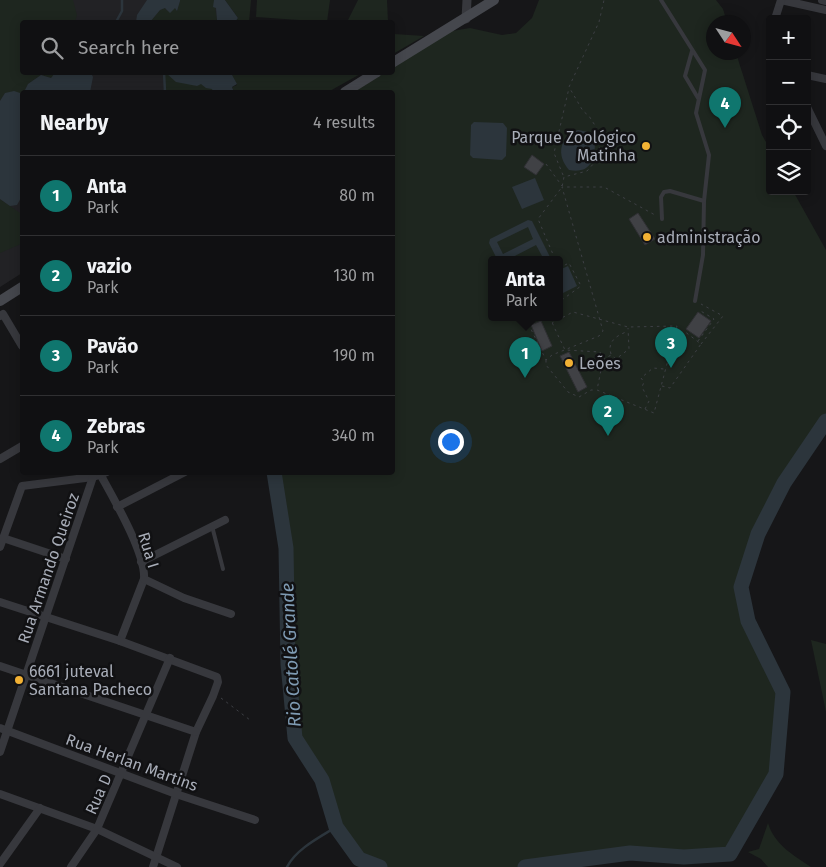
<!DOCTYPE html>
<html lang="en">
<head>
<meta charset="utf-8">
<style>
  :root { --surface:#101012; --page:#1e1e20; --text:#f1f3f6; --muted:#9c9d9f; --line:#303032; --accent:#0f766e }
  body { margin:0; font-family:"Fira Sans",sans-serif; background:var(--page); color:var(--text) }
  .controls { position:absolute; right:15px; top:15px; display:grid; overflow:hidden; border-radius:5px; box-shadow:0 2px 12px #0003 }
  .controls button { width:45px; height:45px; display:grid; place-items:center; padding:0; border:0; border-bottom:1px solid var(--line); background:var(--surface); color:var(--text); font:25px sans-serif }
  .compass { position:absolute; left:706px; top:15px; width:45px; height:45px; border-radius:50%; background:var(--surface); box-shadow:0 2px 12px #0003; rotate:126deg }
  .you { position:absolute; left:450px; top:441px; width:18px; height:18px; margin:-12px; border:4px solid #fff; border-radius:50%; background:#1a73e8; box-shadow:0 0 0 8px #1a73e833 }
  .badge { display:grid; place-items:center; width:32px; height:32px; border-radius:50%; background:var(--accent); color:#fff; font-size:16px; font-weight:700 }
  .pin { position:absolute; translate:-50% -41px; filter:drop-shadow(0 1px 2px #0008) }
  .pin::after { content:''; position:absolute; top:26px; width:18px; height:15px; background:inherit; clip-path:polygon(0 0,100% 0,50% 100%) }
  .popup { position:absolute; left:488px; top:256px; width:75px; height:65px; box-sizing:border-box; display:grid; place-content:center; border-radius:5px; background:var(--surface); filter:drop-shadow(0 1px 4px #0005); font-size:16px; white-space:nowrap; color:var(--muted) }
  .popup b { font-size:19px; color:var(--text) }
  .popup::after { content:''; position:absolute; left:50%; top:100%; margin-left:-10px; border:10px solid transparent; border-top-color:var(--surface) }
  .list { margin:0; padding:0; list-style:none }
  h2 { display:flex; justify-content:space-between; align-items:center; height:65px; margin:0; padding:0 20px; font-size:21px }
  h2 small { font-size:16px; font-weight:400; color:var(--muted) }
  .list li { display:grid; grid-template-columns:32px 1fr auto; gap:15px; align-items:center; box-sizing:border-box; height:80px; padding:0 20px; border-top:1px solid var(--line) }
  .list b { display:block; font-size:19px; white-space:nowrap }
  .list p { margin:0; font-size:16px; white-space:nowrap; color:var(--muted) }
  .list em { font-size:16px; font-style:normal; color:var(--muted) }
  .icon { flex:none; width:28px; height:28px; fill:none; stroke:currentColor; stroke-width:2; stroke-linecap:round; stroke-linejoin:round }
  .map { position:relative; flex:none; width:826px; height:867px; overflow:hidden }
  .search { position:absolute; background:var(--surface); box-shadow:0 2px 12px #0003; left:20px; top:20px; width:375px; height:55px; display:flex; align-items:center; gap:12px; box-sizing:border-box; padding:0 18px; border-radius:5px; color:var(--muted); font-size:19px }
  .panel { position:absolute; background:var(--surface); box-shadow:0 2px 12px #0003; left:20px; top:90px; width:375px; height:385px; border-radius:5px }
  .map>svg:first-child { display:block }
  .built { fill:#222225 }
  .green { fill:#1e261f; fill-rule:evenodd }
  .water { fill:#2c353c; fill-rule:evenodd }
  .lines { fill:none; stroke-linecap:round; stroke-linejoin:round }
  .stream { stroke:#2c353c; stroke-width:2.5 }
  .river { stroke:#2c353c; stroke-width:15 }
  .building { fill:#404145; stroke:#303034 }
  .path { stroke:#3d3f44; stroke-width:1; stroke-dasharray:2.5 4; stroke-linecap:butt }
  .service { stroke:#37383d; stroke-width:4 }
  .minor { stroke:#37383d; stroke-width:8 }
  .tertiary { stroke:#37383d; stroke-width:9 }
  .secondary { stroke:#45474d; stroke-width:10 }
  .poi-dot { fill:#f2b134; stroke:#111113; stroke-width:2 }
  .labels { text-anchor:middle; stroke-width:5; stroke-linejoin:round; paint-order:stroke }
  .poi-label { font-size:16px; fill:#a8adb8; stroke:#111113; text-anchor:start }
  .street-label { font-size:16px; fill:#a8adb8; stroke:#111113 }
  .water-label { font-size:18px; font-style:italic; fill:#7f9bb3; stroke:#111113 }
</style>
</head>
<body>
<div class="map">
<svg width="826" height="867" viewBox="0 0 826 867">
  <rect width="100%" height="100%" fill="#161618"/>
  <!-- built -->
  <path class="built" d="M 0,0 L 218,0 L 222,22 L 22,22 L 22,72 L 228,73 L 229,92 L 22,92 L 22,273 L 0,287 Z"/>
  <!-- green -->
  <g class="green">
    <path d="M 0,0 L 73,0 L 77,15 L 75,22 L 22,22 L 22,72 L 55,73 L 54,76 L 51,78 L 41,75 L 28,84 L 25,90 L 20,93 L 5,93 L 0,101 Z"/>
    <path d="M 180,0 L 214,0 L 217,20 L 220,22 L 150,22 L 160,10 L 165,8 L 167,11 L 175,8 L 177,11 Z"/>
    <path d="M 225,0 L 251,0 L 249,22 L 235,22 L 238,18 Z"/>
    <path d="M 257,0 L 330,0 L 327,22 L 256,17 Z"/>
    <path d="M 358,0 L 387,0 L 388,22 L 347,22 Z"/>
    <path d="M 539,0 L 716,0 L 723,9 L 727,22 L 714,22 L 714,52 L 736,53 L 762,135 L 770,149 L 770,191 L 793,191 L 826,250 L 826,421 L 784,483 L 758,534 L 741,587 L 748,621 L 783,692 L 775,774 L 730,854 L 684,857 L 630,853 L 525,867 L 380,867 L 359,859 L 336,827 L 322,780 L 295,738 L 288,664 L 286,548 L 274,473 L 392,472 L 392,92 L 350,92 L 381,73 L 392,72 L 393,66 L 446,32 L 470,28 L 502,35 L 516,33 L 532,18 ZM 491,259 L 559,259 L 559,317 L 491,317 Z"/>
    <path d="M 392,32 L 394,34 L 424,36 L 393,54 Z"/>
    <path d="M 164,73 L 180,73 L 219,92 L 165,92 Z"/>
    <path d="M 231,73 L 362,73 L 328,92 L 234,92 L 232,87 L 237,85 Z"/>
    <path d="M 0,199 L 20,213 L 22,217 L 21,244 L 0,253 Z"/>
    <path d="M 811,640 L 826,644 L 826,712 L 825,707 Z"/>
    <path d="M 768,823 C 774,844 793,855 811,867 L 768,867 L 761,859 L 748,852 L 759,849 Z"/>
  </g>
  <!-- water -->
  <g class="water">
    <path d="M 147,0 L 180,0 L 180,1 L 177,11 L 175,8 L 170,13 L 165,8 L 160,10 L 150,22 L 136,22 L 137,15 Z"/>
    <path d="M 214,0 L 225,0 L 238,18 L 235,22 L 217,20 L 216,8 L 213,7 Z"/>
    <path d="M 91,73 L 93,77 L 90,92 L 29,92 L 25,90 L 28,84 L 41,75 L 51,78 L 55,73 Z"/>
    <path d="M 200,73 L 231,73 L 237,84 L 232,87 L 234,92 L 213,92 L 212,89 L 206,88 L 201,84 L 197,86 L 176,82 L 166,73 Z"/>
    <path d="M 14,91 L 20,93 L 22,103 L 22,196 L 17,205 L 10,206 L 0,199 L 0,101 L 5,93 Z"/>
    <path d="M 474,122 L 503,123 L 507,128 L 506,156 L 502,160 L 473,158 L 470,155 L 471,125 Z"/>
    <path d="M 578,130 L 588,132 L 595,141 C 595,160 590,174 569,170 C 556,155 559,138 578,130 Z"/>
    <path d="M 535,178 L 544,200 L 522,209 L 512,187 Z"/>
    <path d="M 528,220 L 532,221 L 550,257 L 549,259 L 537,259 L 542,256 L 536,245 L 509,259 L 497,259 L 489,243 L 490,239 ZM 528,227 L 533,239 L 503,254 L 497,242 Z"/>
    <path d="M 568,266 L 577,286 L 559,295 L 559,270 Z"/>
  </g>
  <g class="lines">
    <!-- stream -->
    <g class="stream">
      <path d="M 116,22 L 122,11 L 122,0"/>
      <path d="M 164,72 L 165,92"/>
      <path d="M 537,864 L 538,867"/>
      <path d="M 287,867 C 296,849 320,837 336,827"/>
    </g>
    <!-- river -->
    <g class="river">
      <path d="M 274,472 L 286,548 L 288,664 L 295,738 L 322,780 L 336,827 L 359,859 L 380,867"/>
      <path d="M 525,867 L 630,853 L 684,857 L 730,854 L 776,774 L 783,692 L 748,621 L 741,587 L 758,534 L 784,483 L 826,421"/>
    </g>
  </g>
  <!-- building -->
  <g class="building">
    <path d="M 532,155 L 544,164 L 536,175 L 524,167 Z"/>
    <path d="M 638,213 L 655,239 L 645,245 L 629,219 Z"/>
    <path d="M 698,312 L 711,321 L 699,338 L 686,329 Z"/>
    <path d="M 541,321 L 552,346 L 542,351 L 531,325 Z"/>
    <path d="M 569,352 L 587,387 L 578,392 L 560,356 Z"/>
  </g>
  <g class="lines">
    <!-- path -->
    <g class="path">
      <path d="M 546,164 L 562,186"/>
      <path d="M 563,175 L 554,153 L 569,88"/>
      <path d="M 555,259 L 538,219 L 562,187 L 564,177 L 587,171 L 595,162 L 600,150 L 596,127 L 589,116 L 583,111 L 569,87 L 599,22 L 604,0"/>
      <path d="M 559,268 L 569,263 L 581,286 L 559,302"/>
      <path d="M 536,317 L 527,321 L 546,360 L 552,355 L 599,336 L 603,331 L 562,187 L 604,187 L 655,215"/>
      <path d="M 550,317 C 554,328 560,339 565,350 L 600,352 L 603,360 L 597,390 L 654,413 L 677,326 L 628,327 L 573,312 L 552,323"/>
      <path d="M 698,341 L 714,319 L 699,310"/>
      <path d="M 701,344 L 723,316 L 701,304"/>
      <path d="M 611,354 C 607,342 616,336 626,332"/>
      <path d="M 546,360 L 546,365 L 568,392 L 579,397 L 591,390 L 596,390"/>
      <path d="M 603,360 L 611,355 L 616,359 L 629,349 L 628,328"/>
      <path d="M 662,386 L 670,388 L 701,344 L 684,331"/>
      <path d="M 645,409 L 649,401 L 642,387 L 644,382 L 641,378 L 653,368 L 664,369"/>
      <path d="M 221,698 L 250,720"/>
    </g>
    <!-- service -->
    <g class="service">
      <path d="M 661,0 L 705,70 L 696,113 L 709,155 L 704,201 L 703,255 L 695,301"/>
      <path d="M 692,51 L 685,76 L 698,98"/>
      <path d="M 662,219 L 661,197 L 664,192 L 670,191 L 704,201"/>
      <path d="M 212,526 L 223,569"/>
    </g>
    <!-- minor -->
    <g class="minor">
      <path d="M 781,0 L 826,10"/>
      <path d="M 822,0 L 826,1"/>
      <path d="M 775,19 L 781,0"/>
      <path d="M 807,75 L 826,79"/>
      <path d="M 807,107 L 826,146"/>
      <path d="M 0,316 L 3,314 L 22,346"/>
      <path d="M 0,459 L 22,446"/>
      <path d="M 99,472 C 112,496 146,553 144,579 L 120,641"/>
      <path d="M 117,507 L 185,472"/>
      <path d="M 3,538 L 66,559"/>
      <path d="M 0,547 L 22,486 L 93,477 L 107,472"/>
      <path d="M 141,562 L 225,520"/>
      <path d="M 144,579 L 184,598 L 231,614"/>
      <path d="M 0,602 L 120,641 L 217,677 L 218,682 L 213,696 L 196,732 L 153,867"/>
      <path d="M 0,666 L 196,732"/>
      <path d="M 0,728 L 176,794 L 255,820"/>
      <path d="M 0,752 L 93,477"/>
      <path d="M 0,794 L 97,829 L 177,867"/>
      <path d="M 0,864 L 40,808"/>
      <path d="M 71,867 L 97,829 L 170,658"/>
    </g>
    <!-- tertiary -->
    <path class="tertiary" d="M 466,19 L 467,0"/>
    <!-- secondary -->
    <g class="secondary">
      <path d="M 392,63 L 494,0"/>
      <path d="M 345,92 L 377,72"/>
      <path d="M 0,301 L 22,287"/>
    </g>
  </g>
  <!-- markers -->
  <g class="poi-dot">
    <circle cx="646" cy="146" r="5"/>
    <circle cx="647" cy="237" r="5"/>
    <circle cx="569" cy="363" r="5"/>
    <circle cx="19" cy="680" r="5"/>
  </g>
  <g class="labels">
    <!-- poi labels -->
    <g class="poi-label">
      <text x="636" y="143" text-anchor="end">Parque Zoológico<tspan x="636" dy="18">Matinha</tspan></text>
      <text x="657" y="243">administração</text>
      <text x="579" y="369">Leões</text>
      <text x="29" y="677">6661 juteval<tspan x="29" dy="18">Santana Pacheco</tspan></text>
    </g>
    <!-- street labels -->
    <g class="street-label">
      <text transform="translate(149 550) rotate(73)" y="6">Rua I</text>
      <text transform="translate(48 568) rotate(-71)" y="6">Rua Armando Queiroz</text>
      <text transform="translate(132 762) rotate(20)" y="6">Rua Herlan Martins</text>
      <text transform="translate(98 794) rotate(-66)" y="6">Rua D</text>
    </g>
    <!-- water labels -->
    <g class="water-label">
      <text transform="translate(291 655) rotate(-93)" y="6">Rio Catolé Grande</text>
    </g>
  </g>
</svg>
<div class="controls">
<button>+</button>
<button>−</button>
<button><svg class="icon" aria-label="locate" viewBox="0 0 24 24"><circle cx="12" cy="12" r="6"/><path d="M12 2v4M12 18v4M2 12h4M18 12h4"/></svg></button>
<button><svg class="icon" aria-label="layers" viewBox="0 0 24 24"><path d="M12 4l9 5-9 5-9-5zM3 14l9 5 9-5"/></svg></button>
</div>
<svg class="compass" viewBox="-18 -18 36 36"><path d="M0-13l5 13h-10z" fill="#e53935"/><path d="M0 13l5-13h-10z" fill="#9c9d9f"/></svg>
<div class="you"></div>
<div class="pin badge" style="left:525px;top:378px">1</div>
<div class="popup"><b>Anta</b>Park</div>
<div class="pin badge" style="left:608px;top:436px">2</div>
<div class="pin badge" style="left:671px;top:368px">3</div>
<div class="pin badge" style="left:725px;top:128px">4</div>
<div class="search"><svg class="icon" aria-label="search" viewBox="0 0 24 24"><circle cx="10" cy="10" r="6"/><path d="M15 15l6 6"/></svg>Search here</div>
<section class="panel">
<h2>Nearby<small>4 results</small></h2>
<ul class="list">
<li><span class="badge">1</span><div><b>Anta</b><p>Park</p></div><em>80 m</em></li>
<li><span class="badge">2</span><div><b>vazio</b><p>Park</p></div><em>130 m</em></li>
<li><span class="badge">3</span><div><b>Pavão</b><p>Park</p></div><em>190 m</em></li>
<li><span class="badge">4</span><div><b>Zebras</b><p>Park</p></div><em>340 m</em></li>
</ul>
</section>
</div>
</body>
</html>
